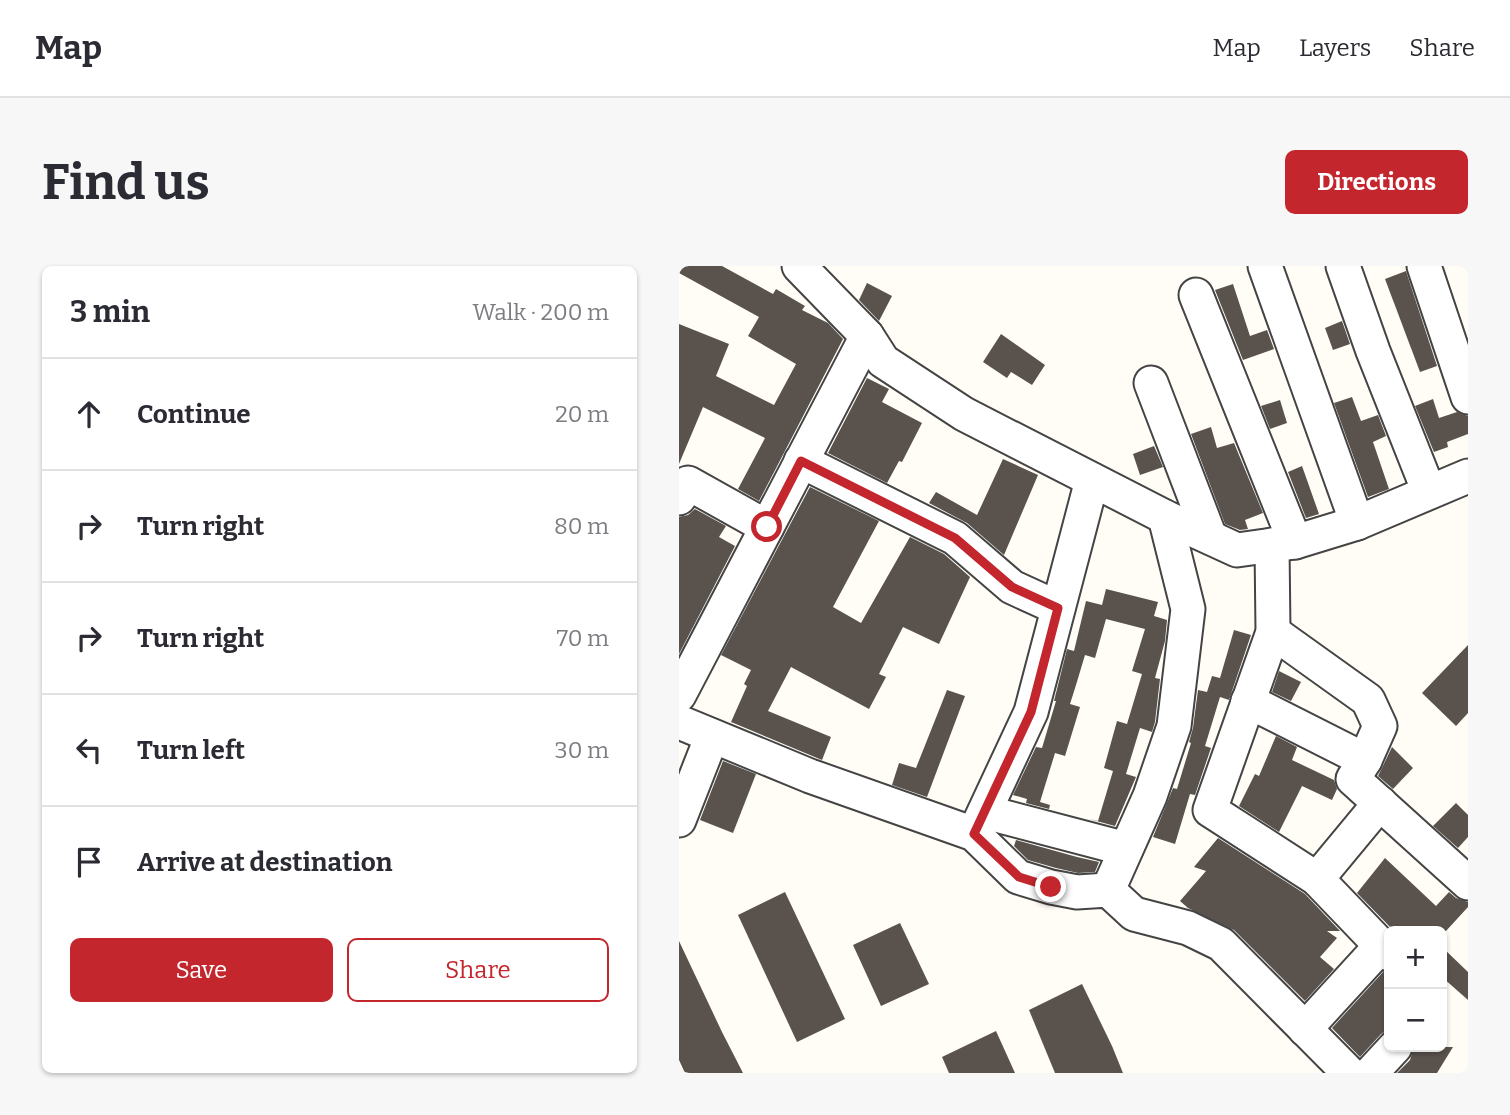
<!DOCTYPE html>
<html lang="en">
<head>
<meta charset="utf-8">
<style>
  :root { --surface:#fff; --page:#f7f7f7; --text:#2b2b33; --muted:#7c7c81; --line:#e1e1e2; --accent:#c4262e }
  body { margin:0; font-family:Bitter,serif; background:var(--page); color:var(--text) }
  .controls { position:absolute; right:21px; bottom:21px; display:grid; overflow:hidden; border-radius:10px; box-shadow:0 2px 5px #0004 }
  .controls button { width:63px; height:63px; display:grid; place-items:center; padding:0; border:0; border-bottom:2px solid var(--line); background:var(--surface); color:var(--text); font:35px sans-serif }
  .stop { position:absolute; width:21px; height:21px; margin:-16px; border:5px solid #c4262e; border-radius:50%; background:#fff }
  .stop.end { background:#c4262e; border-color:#fff; box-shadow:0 2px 7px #0008 }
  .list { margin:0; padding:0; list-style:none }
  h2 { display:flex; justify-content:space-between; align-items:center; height:91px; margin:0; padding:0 28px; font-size:30px }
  h2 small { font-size:23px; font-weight:400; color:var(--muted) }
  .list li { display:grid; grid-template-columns:46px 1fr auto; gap:21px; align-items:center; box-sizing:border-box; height:112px; padding:0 28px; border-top:2px solid var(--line) }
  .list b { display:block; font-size:26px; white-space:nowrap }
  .list em { font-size:23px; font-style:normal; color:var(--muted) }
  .actions { display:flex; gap:14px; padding:21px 28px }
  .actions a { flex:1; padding:16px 0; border:2px solid var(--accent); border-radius:10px; text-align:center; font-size:24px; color:var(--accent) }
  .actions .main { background:var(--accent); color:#fff }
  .icon { flex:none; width:38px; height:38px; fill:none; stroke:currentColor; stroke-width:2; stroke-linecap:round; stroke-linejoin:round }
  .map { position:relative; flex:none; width:789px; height:807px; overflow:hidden; border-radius:10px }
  header { display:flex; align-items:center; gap:42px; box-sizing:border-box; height:98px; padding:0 35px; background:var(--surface); border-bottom:2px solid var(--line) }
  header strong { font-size:33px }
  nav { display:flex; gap:38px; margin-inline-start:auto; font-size:24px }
  .intro { display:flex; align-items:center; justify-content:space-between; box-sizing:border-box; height:168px; padding:0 42px }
  h1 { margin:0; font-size:49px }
  .button { padding:18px 32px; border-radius:10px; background:var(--accent); color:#fff; font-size:24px; font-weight:700 }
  main { display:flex; gap:42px; padding:0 42px }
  aside { flex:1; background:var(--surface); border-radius:10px; box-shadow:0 2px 5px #0004 }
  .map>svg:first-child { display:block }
  .building { fill:#5a524d }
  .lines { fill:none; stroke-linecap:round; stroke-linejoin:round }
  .minor-casing { stroke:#444; stroke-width:37 }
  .minor { stroke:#fff; stroke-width:33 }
  .route { stroke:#c4262e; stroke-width:9 }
</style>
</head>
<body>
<header>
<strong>Map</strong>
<nav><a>Map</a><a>Layers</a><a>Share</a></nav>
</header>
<div class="intro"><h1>Find us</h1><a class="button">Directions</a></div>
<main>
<aside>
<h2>3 min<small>Walk · 200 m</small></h2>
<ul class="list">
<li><svg class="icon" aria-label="ahead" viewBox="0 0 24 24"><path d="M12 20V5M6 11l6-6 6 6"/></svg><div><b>Continue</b></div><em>20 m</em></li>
<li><svg class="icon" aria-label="right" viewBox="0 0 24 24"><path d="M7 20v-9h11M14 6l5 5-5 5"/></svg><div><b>Turn right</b></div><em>80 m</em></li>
<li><svg class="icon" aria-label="right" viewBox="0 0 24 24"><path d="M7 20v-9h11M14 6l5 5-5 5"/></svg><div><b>Turn right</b></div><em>70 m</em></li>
<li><svg class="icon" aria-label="left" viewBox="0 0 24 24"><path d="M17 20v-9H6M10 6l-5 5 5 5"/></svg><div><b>Turn left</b></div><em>30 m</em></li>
<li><svg class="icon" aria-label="arrive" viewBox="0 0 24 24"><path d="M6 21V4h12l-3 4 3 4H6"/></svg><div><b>Arrive at destination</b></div></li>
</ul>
<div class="actions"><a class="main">Save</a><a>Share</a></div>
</aside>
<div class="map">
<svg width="789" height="807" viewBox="0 0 789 807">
  <rect width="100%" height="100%" fill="#fffdf5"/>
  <!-- building -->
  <g class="building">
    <path d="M 0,0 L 43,0 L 94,28 L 97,23 L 126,40 L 123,44 L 149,57 L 164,73 L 80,235 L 59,223 L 86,172 L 24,141 L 0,198 L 0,58 L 50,78 L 37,110 L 95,139 L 117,98 L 69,70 L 80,51 L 0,7 Z"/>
    <path d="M 727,5 L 758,100 L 741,106 L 706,13 Z"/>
    <path d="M 188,17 L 213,30 L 200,55 L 180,34 Z"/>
    <path d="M 554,18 L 571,70 L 588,64 L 595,83 L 564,94 L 536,24 Z"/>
    <path d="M 663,55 L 671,78 L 654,84 L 646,62 Z"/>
    <path d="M 322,68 L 366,99 L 353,119 L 332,106 L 328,112 L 304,96 Z"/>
    <path d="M 188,112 L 210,123 L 203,136 L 243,157 L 223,196 L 220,195 L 208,217 L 149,187 Z"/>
    <path d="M 673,131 L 682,155 L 699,149 L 707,170 L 694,176 L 710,223 L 689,231 L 655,137 Z"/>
    <path d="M 754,133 L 760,152 L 778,146 L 789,150 L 789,168 L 768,176 L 769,181 L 755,186 L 736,140 Z"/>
    <path d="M 601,134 L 608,157 L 591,163 L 582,140 Z"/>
    <path d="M 532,161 L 538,182 L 555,177 L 584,247 L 566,254 L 569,263 L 561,264 L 546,258 L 512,168 Z"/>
    <path d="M 475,180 L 484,201 L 461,209 L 454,188 Z"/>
    <path d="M 324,193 L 359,209 L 325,289 L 288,257 L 250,237 L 257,226 L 298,249 Z"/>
    <path d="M 623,200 L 640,248 L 627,252 L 609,206 Z"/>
    <path d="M 131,221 L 200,255 L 154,341 L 182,357 L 231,271 L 265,288 L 291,311 L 260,378 L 224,361 L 200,408 L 207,411 L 190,443 L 112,401 L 89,445 L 152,471 L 143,494 L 52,456 L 68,420 L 65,418 L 72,404 L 42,389 Z"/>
    <path d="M 16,243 L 47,260 L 40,271 L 56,280 L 0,388 L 0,251 L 9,249 Z"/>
    <path d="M 427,323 L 479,336 L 475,350 L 488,354 L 486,375 L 476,412 L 481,413 L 476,456 L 473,466 L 461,462 L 447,508 L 457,511 L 436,560 L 410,553 L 419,555 L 434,505 L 425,502 L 438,455 L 448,458 L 463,408 L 453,405 L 466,363 L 427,353 L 416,392 L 406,389 L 397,419 L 391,438 L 401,441 L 386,490 L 376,487 L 361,536 L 371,539 L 370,543 L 347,537 L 348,533 L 334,529 L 357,481 L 363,482 L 377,435 L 375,435 L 388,383 L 395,385 L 407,335 L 423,339 Z"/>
    <path d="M 555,364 L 572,369 L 550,434 L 541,431 L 526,480 L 532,482 L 516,529 L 511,528 L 496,578 L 474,571 L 494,522 L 498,523 L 512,477 L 510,476 L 514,462 L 519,424 L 528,426 L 533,410 L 541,412 Z"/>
    <path d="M 789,379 L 789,447 L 777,460 L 743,427 Z"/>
    <path d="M 600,405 L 622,416 L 612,435 L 593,426 Z"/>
    <path d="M 268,424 L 286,430 L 248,531 L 213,519 L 220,497 L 237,502 Z"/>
    <path d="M 597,470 L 618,481 L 613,494 L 655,514 L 658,523 L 653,534 L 623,520 L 600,566 L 560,540 L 576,508 L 580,510 Z"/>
    <path d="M 713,481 L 734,502 L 714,523 L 699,510 Z"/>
    <path d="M 44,495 L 77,508 L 54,567 L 21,554 Z"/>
    <path d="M 777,537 L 789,549 L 789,571 L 779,582 L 754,560 Z"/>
    <path d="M 539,572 L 626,628 L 661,665 L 648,665 L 658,672 L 641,691 L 655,703 L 626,735 L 555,664 L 509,642 L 501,635 L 527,605 L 515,601 Z"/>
    <path d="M 337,574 L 398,591 L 420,596 L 416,606 L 399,607 L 377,602 L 349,594 L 335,580 Z"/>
    <path d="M 706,592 L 757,640 L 770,626 L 777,632 L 789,636 L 789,641 L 767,665 L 715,665 L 678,627 Z"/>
    <path d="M 106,626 L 166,753 L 118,776 L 59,649 Z"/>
    <path d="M 221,657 L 250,718 L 202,740 L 174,679 Z"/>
    <path d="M 0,675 L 43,766 L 64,807 L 6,807 L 0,794 Z"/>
    <path d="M 763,681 L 789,706 L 789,734 L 763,711 Z"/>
    <path d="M 704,706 L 710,707 L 710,763 L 702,768 L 681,791 L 653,762 Z"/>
    <path d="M 403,718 L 433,780 L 444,807 L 376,807 L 350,744 Z"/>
    <path d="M 317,765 L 336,807 L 270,807 L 263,791 Z"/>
    <path d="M 735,781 L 774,781 L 758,807 L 718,807 L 731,794 Z"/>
  </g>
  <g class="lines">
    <!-- minor casing -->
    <g class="minor-casing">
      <g id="minor">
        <path d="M 120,0 L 188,70 L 204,95 L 285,148 L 486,251 L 558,284 L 616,276 L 678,257 L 789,210"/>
        <path d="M 586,0 L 678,257"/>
        <path d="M 664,0 L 694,85 L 750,226"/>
        <path d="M 745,0 L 789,131"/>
        <path d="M 517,29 L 616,276"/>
        <path d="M 472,117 L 531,271"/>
        <path d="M 122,195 L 276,272 L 333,321 L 379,342"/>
        <path d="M 0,232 L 9,217 L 88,261"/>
        <path d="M 593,279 L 594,366 L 531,544 L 638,613 L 710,688"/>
        <path d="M 594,366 L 689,434 L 701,460 L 686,494 L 674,513 L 789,617"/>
        <path d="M 0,429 L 188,70"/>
        <path d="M 569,435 L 686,494"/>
        <path d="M 0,456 L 131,510 L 295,568 L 339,611 L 372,621 L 398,626 L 429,624 L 455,648 L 509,662 L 542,678 L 670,807"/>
        <path d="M 306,546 L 447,583"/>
        <path d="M 0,554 L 33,470"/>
        <path d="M 295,568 L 352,446 L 413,214"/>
        <path d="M 638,613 L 701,537"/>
        <path d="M 429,624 L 471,530 L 495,460 L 509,343 L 486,251"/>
        <path d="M 626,763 L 702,680"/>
        <path d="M 692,807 L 716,781"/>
      </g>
    </g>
    <!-- minor -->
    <use href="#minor" class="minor"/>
  </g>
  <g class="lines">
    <!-- route -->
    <path class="route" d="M 88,261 L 122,195 L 276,272 L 333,321 L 379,342 L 352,446 L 295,568 L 340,611 L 372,621"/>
  </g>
</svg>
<div class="controls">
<button>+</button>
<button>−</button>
</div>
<div class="stop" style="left:88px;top:261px"></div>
<div class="stop end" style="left:372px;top:621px"></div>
</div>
</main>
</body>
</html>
